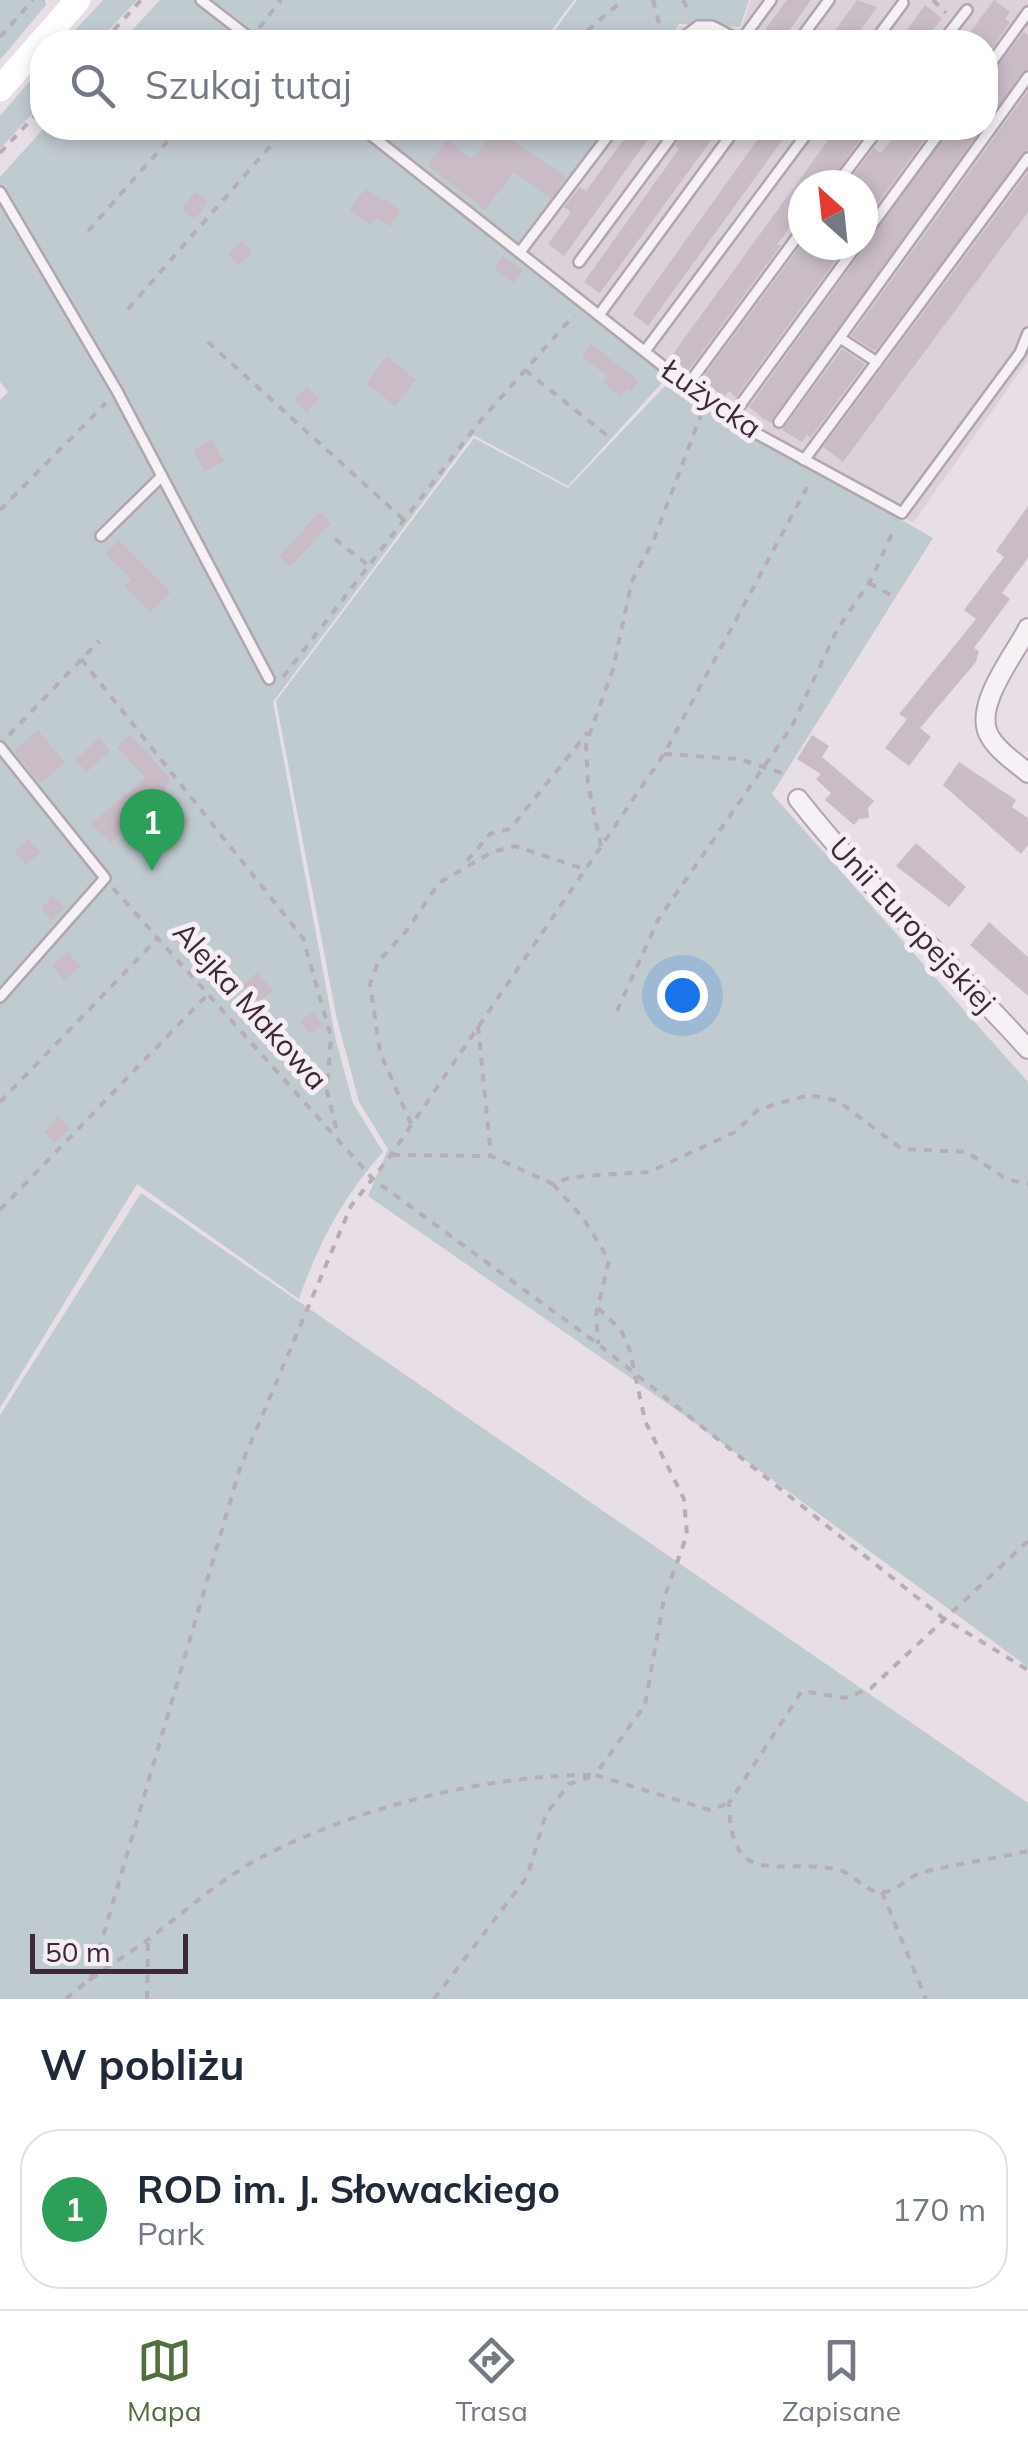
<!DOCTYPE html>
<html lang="pl">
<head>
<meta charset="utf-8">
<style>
  :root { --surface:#fff; --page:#f6f6f7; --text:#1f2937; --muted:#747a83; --line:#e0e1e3; --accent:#526f40 }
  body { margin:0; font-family:Mulish,sans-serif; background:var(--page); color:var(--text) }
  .compass { position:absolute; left:788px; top:170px; width:90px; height:90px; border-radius:50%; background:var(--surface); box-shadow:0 5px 15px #0003; rotate:333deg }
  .scale { position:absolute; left:30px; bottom:25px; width:158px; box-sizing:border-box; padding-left:10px; border:5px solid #3d2939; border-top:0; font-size:28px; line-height:35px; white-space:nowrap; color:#3d2939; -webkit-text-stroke:8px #f5eef4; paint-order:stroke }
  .you { position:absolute; left:682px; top:995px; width:35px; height:35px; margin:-25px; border:8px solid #fff; border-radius:50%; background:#1a73e8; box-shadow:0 0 0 15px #1a73e833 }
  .badge { display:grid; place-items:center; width:65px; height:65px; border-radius:50%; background:var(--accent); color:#fff; font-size:32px; font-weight:700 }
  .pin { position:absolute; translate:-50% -82px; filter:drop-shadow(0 2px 5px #0008) }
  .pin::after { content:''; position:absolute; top:52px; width:35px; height:30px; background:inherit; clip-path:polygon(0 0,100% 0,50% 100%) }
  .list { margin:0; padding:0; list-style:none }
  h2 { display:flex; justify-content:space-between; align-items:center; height:130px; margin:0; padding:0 40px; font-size:42px }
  h2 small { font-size:32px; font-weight:400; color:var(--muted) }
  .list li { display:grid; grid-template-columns:65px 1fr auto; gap:30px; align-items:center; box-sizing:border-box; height:160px; margin:0 20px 20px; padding:0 20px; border:2px solid var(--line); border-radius:40px }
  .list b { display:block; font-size:38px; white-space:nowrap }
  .list p { margin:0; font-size:32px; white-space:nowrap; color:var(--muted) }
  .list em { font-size:32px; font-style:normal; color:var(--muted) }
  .icon { flex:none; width:55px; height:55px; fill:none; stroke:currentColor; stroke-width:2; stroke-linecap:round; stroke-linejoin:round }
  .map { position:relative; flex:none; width:1028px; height:1999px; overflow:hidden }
  .search { position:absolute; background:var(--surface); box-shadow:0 5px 15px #0003; left:30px; right:30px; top:30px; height:110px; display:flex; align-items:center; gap:25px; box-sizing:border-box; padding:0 35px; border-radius:40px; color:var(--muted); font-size:38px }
  .sheet { height:310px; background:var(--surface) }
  nav { display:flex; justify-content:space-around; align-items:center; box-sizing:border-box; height:140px; border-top:2px solid var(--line); background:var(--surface); font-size:28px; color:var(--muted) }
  nav a { display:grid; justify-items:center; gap:5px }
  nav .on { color:var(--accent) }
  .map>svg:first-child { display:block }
  .built { fill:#dcd1da; fill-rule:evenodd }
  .green { fill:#c0cbd0 }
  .building { fill:#c9bcc7 }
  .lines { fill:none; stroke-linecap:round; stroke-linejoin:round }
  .lane-casing { stroke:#b1a5ae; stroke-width:14 }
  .street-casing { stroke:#b1a5ae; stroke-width:22 }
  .path { stroke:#b7adb5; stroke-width:4; stroke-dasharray:8 8; stroke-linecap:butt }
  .lane { stroke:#f6f1f5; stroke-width:9 }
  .street { stroke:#f6f1f5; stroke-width:18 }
  .secondary { stroke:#fff; stroke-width:25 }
  .labels { text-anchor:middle; stroke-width:10; stroke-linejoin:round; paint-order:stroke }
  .street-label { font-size:30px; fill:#3d2939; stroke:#f5eef4 }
</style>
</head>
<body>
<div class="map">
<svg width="1028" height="1999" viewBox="0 0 1028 1999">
  <rect width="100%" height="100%" fill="#e7dfe5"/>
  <!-- built -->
  <path class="built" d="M 751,0 L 1028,0 L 1028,360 L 913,523 L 709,403 L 517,253 L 599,136 L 592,128 L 986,128 L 986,42 L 671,42 L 680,26 L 741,29 ZM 803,185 L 863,185 L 863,245 L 803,245 Z"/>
  <!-- green -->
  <g class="green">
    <path d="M 0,0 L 45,0 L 46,5 L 0,60 Z"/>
    <path d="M 103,0 L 137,0 L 98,42 L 64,42 Z"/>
    <path d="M 160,0 L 574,0 L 543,42 L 121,42 Z"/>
    <path d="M 577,0 L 749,0 L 740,27 L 679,24 L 669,42 L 639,35 L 634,42 L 546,42 Z"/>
    <path d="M 42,67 L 42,103 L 0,149 L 0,116 Z"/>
    <path d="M 44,128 L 592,128 L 600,136 L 517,254 L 671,373 L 568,486 L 473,435 L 273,702 L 336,1041 L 353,1103 L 383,1152 C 344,1195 318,1244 299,1299 L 137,1184 L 0,1408 L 0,400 L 8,392 L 0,382 L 0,177 Z"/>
    <path d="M 667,384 L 933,538 L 772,794 L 1028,1082 L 1028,1667 L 681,1413 L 368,1196 L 388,1149 L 359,1102 L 336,1015 L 276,701 L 474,438 L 568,488 Z"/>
    <path d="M 141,1193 L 1028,1803 L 1028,1999 L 0,1999 L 0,1415 Z"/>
  </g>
  <!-- building -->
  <g class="building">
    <path d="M 787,0 L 811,0 L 781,42 L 756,42 Z"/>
    <path d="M 857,0 L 877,7 L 852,42 L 827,42 Z"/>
    <path d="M 994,0 L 1010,12 L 1005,19 L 1010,22 L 986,57 L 986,42 L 963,42 Z"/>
    <path d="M 925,5 L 942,18 L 924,42 L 898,42 Z"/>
    <path d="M 1024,32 L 1028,35 L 1028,69 L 986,122 L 986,78 Z"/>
    <path d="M 1028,91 L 1028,150 L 875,351 L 851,336 Z"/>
    <path d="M 498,128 L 520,128 L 510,139 L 566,177 L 551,198 L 514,172 L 485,210 L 427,165 L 447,140 L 472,159 Z"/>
    <path d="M 632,128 L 668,128 L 662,137 L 654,131 L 564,256 L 548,244 L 571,212 L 564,207 L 580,187 L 586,191 Z"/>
    <path d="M 686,128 L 720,128 L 600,293 L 584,282 L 679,149 L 675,146 Z"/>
    <path d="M 766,128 L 791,128 L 648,326 L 633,314 Z"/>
    <path d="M 837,128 L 862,128 L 856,135 L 861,138 L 828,185 L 803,185 L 803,209 L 777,245 L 781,245 L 688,371 L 670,358 Z"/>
    <path d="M 900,128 L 933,128 L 863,223 L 863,185 L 846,185 L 874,148 L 881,153 Z"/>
    <path d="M 951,128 L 982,128 L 771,423 L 764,419 L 749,407 Z"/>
    <path d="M 1028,172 L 1028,212 L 843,462 L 823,447 Z"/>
    <path d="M 365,189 L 401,210 L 390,227 L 376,217 L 370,225 L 349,211 Z"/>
    <path d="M 195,192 L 208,202 L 195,219 L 182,209 Z"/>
    <path d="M 242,240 L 253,252 L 239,266 L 228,254 Z"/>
    <path d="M 801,245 L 847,245 L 736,397 L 729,391 L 724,397 L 701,380 Z"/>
    <path d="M 503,256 L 523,271 L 513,283 L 494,268 Z"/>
    <path d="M 591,344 L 639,381 L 631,392 L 627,389 L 621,397 L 603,382 L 608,376 L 582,358 Z"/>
    <path d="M 842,349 L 865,364 L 810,438 L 807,435 L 802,442 L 782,430 Z"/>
    <path d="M 387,356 L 416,380 L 395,406 L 366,383 Z"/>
    <path d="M 307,387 L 319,399 L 307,412 L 294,400 Z"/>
    <path d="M 212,440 L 224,461 L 205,471 L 193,450 Z"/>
    <path d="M 1028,506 L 1028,558 L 1002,593 L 1010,599 L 974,648 L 979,651 L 976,662 L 920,728 L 931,737 L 909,766 L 885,748 L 907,719 L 899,714 L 976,619 L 964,610 L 1004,557 L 996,551 Z"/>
    <path d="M 319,512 L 331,523 L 290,567 L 279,557 Z"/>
    <path d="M 119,540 L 171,592 L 150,612 L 124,586 L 131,579 L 105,554 Z"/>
    <path d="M 38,730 L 65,763 L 40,783 L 14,751 Z"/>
    <path d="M 130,735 L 171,779 L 164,789 L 191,821 L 175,835 L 149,804 L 111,843 L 91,824 L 145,778 L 117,747 Z"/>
    <path d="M 812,735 L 829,746 L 822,757 L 874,801 L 868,808 L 869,818 L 859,819 L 854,825 L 825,800 L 831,793 L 816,779 L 821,774 L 797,759 Z"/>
    <path d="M 99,738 L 110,751 L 87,772 L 75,760 Z"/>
    <path d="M 959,762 L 1016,800 L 1012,807 L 1028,818 L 1028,845 L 1021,854 L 943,785 Z"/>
    <path d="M 28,839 L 40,853 L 26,864 L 14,851 Z"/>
    <path d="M 916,843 L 966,887 L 949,907 L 896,866 Z"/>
    <path d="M 52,896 L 65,907 L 53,920 L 41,909 Z"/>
    <path d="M 989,922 L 1028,957 L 1028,996 L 970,945 Z"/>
    <path d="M 68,952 L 80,967 L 64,980 L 52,965 Z"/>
    <path d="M 257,972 L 273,990 L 259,1002 L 243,985 Z"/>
    <path d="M 314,1011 L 323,1025 L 309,1034 L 300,1021 Z"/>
    <path d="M 58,1116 L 70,1127 L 56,1143 L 44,1132 Z"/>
  </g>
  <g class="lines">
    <!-- lane casing -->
    <g class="lane-casing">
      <g id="lane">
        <path d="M 201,0 L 255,42"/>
        <path d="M 677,42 L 698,26 L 712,26 L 741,41"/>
        <path d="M 740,42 L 771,0"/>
        <path d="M 798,42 L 829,0"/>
        <path d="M 874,42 L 903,3"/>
        <path d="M 942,42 L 967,10"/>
        <path d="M 986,70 L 1028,12"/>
        <path d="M 362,128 L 730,419 L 902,513 L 1020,353 L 1028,333"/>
        <path d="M 836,185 L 879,128"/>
        <path d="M 0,192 L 117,391 L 269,679"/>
        <path d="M 863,237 L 943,128"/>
        <path d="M 520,252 L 614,128"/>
        <path d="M 579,262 L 678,128"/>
        <path d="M 599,315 L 736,128"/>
        <path d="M 840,338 L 877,362"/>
        <path d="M 645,351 L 811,128"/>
        <path d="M 687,386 L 803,229"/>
        <path d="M 730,419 L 857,245"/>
        <path d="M 779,422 L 1028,77"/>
        <path d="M 804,460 L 1028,158"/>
        <path d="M 101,536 L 162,476"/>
        <path d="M 0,747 L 105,878 L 0,997"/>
      </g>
    </g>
    <!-- street casing -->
    <g class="street-casing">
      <g id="street">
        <path d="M 1028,628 C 1015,654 975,703 988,733 C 995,749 1015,762 1028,773"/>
        <path d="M 798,799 C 868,888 952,965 1028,1049"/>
      </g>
    </g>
    <!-- path -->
    <g class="path">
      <path d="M 43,0 L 44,0"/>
      <path d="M 653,0 L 663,38"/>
      <path d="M 683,0 L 690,14"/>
      <path d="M 933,0 L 946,13"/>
      <path d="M 259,28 L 281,0"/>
      <path d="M 587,31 L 623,0"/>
      <path d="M 0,37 L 33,0"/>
      <path d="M 103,42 L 141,0"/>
      <path d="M 0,153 L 42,108"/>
      <path d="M 88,231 L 179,128"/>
      <path d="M 128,309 L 286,128"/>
      <path d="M 208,342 L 404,520"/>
      <path d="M 525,370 L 608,436"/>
      <path d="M 0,510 L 106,403"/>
      <path d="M 335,539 L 369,566"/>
      <path d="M 869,583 L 896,598"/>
      <path d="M 81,659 L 303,938 L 331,1037 L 327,1091 L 338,1136"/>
      <path d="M 283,677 L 481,420 L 574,315"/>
      <path d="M 9,735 L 99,641"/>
      <path d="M 664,754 L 739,759 L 785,774"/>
      <path d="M 601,846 L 588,784 L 586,744 L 613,669 L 632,581 L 654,539 L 701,415"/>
      <path d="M 467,861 L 490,834 L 510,829 L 588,732"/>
      <path d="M 113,888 L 373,1179 L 598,1344 L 943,1618 L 1028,1670"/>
      <path d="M 617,1011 L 658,920 L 792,726 L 837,630 L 872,578 L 895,527"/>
      <path d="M 478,1026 L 491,1156"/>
      <path d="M 0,1102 L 158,938"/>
      <path d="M 411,1124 L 380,1052 L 370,984 L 378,962 L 407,930 L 439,883 L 492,852 L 515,846 L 584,869"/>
      <path d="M 392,1155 L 491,1156 L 553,1184 L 571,1177 L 649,1172 L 735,1132 L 759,1109 L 809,1095 L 838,1101 L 902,1149 L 967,1152 L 1006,1179 L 1028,1184"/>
      <path d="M 553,1184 L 583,1218 L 609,1260 L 596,1315 L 598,1344"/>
      <path d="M 0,1210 L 208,994"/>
      <path d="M 598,1308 L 621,1330 L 630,1351 L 645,1421 L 684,1499 L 687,1535 L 664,1598 L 645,1705 L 595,1775 L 710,1810 L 729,1803"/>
      <path d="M 1028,1541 L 871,1688 L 845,1698 L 802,1691 L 729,1803 C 731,1891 777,1858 836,1869 C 853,1872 865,1893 882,1892 C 898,1892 908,1876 923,1872 C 957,1864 993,1859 1028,1851"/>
      <path d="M 882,1892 L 926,1999"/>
      <path d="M 90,1981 L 240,1468 L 351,1206 L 391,1155 L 664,754 L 811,480"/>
      <path d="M 66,1999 C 90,1977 120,1960 146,1941 C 185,1912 221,1878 264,1856 C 358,1807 489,1774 595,1775"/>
      <path d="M 147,1999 L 148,1939"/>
      <path d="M 434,1999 L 527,1877 L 546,1814 L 569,1784 L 590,1777"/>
    </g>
    <!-- lane -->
    <use href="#lane" class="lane"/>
    <!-- street -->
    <use href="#street" class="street"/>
    <!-- secondary -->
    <path class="secondary" d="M 0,89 L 78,0"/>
  </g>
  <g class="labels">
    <!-- street labels -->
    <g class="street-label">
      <text transform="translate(711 399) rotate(35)" y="10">Łużycka</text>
      <text transform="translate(912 925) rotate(47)" y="10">Unii Europejskiej</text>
      <text transform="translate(250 1006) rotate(48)" y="10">Alejka Makowa</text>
    </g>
  </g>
</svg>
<svg class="compass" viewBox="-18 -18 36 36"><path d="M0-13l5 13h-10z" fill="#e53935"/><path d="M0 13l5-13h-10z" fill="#747a83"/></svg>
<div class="scale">50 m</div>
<div class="you"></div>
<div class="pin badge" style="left:152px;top:871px;background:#2e9e5b">1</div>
<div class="search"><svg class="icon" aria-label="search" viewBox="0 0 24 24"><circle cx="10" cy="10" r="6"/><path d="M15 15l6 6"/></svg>Szukaj tutaj</div>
</div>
<section class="sheet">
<h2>W pobliżu<small></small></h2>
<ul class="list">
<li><span class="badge" style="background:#2e9e5b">1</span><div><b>ROD im. J. Słowackiego</b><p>Park</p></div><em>170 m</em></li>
</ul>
</section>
<nav>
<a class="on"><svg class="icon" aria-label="map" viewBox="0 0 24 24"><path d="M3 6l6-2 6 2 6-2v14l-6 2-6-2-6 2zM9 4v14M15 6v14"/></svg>Mapa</a>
<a><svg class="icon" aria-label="directions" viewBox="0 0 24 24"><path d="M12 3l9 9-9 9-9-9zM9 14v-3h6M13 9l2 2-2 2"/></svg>Trasa</a>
<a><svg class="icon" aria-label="saved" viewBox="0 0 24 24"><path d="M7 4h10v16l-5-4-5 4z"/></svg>Zapisane</a>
</nav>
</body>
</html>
